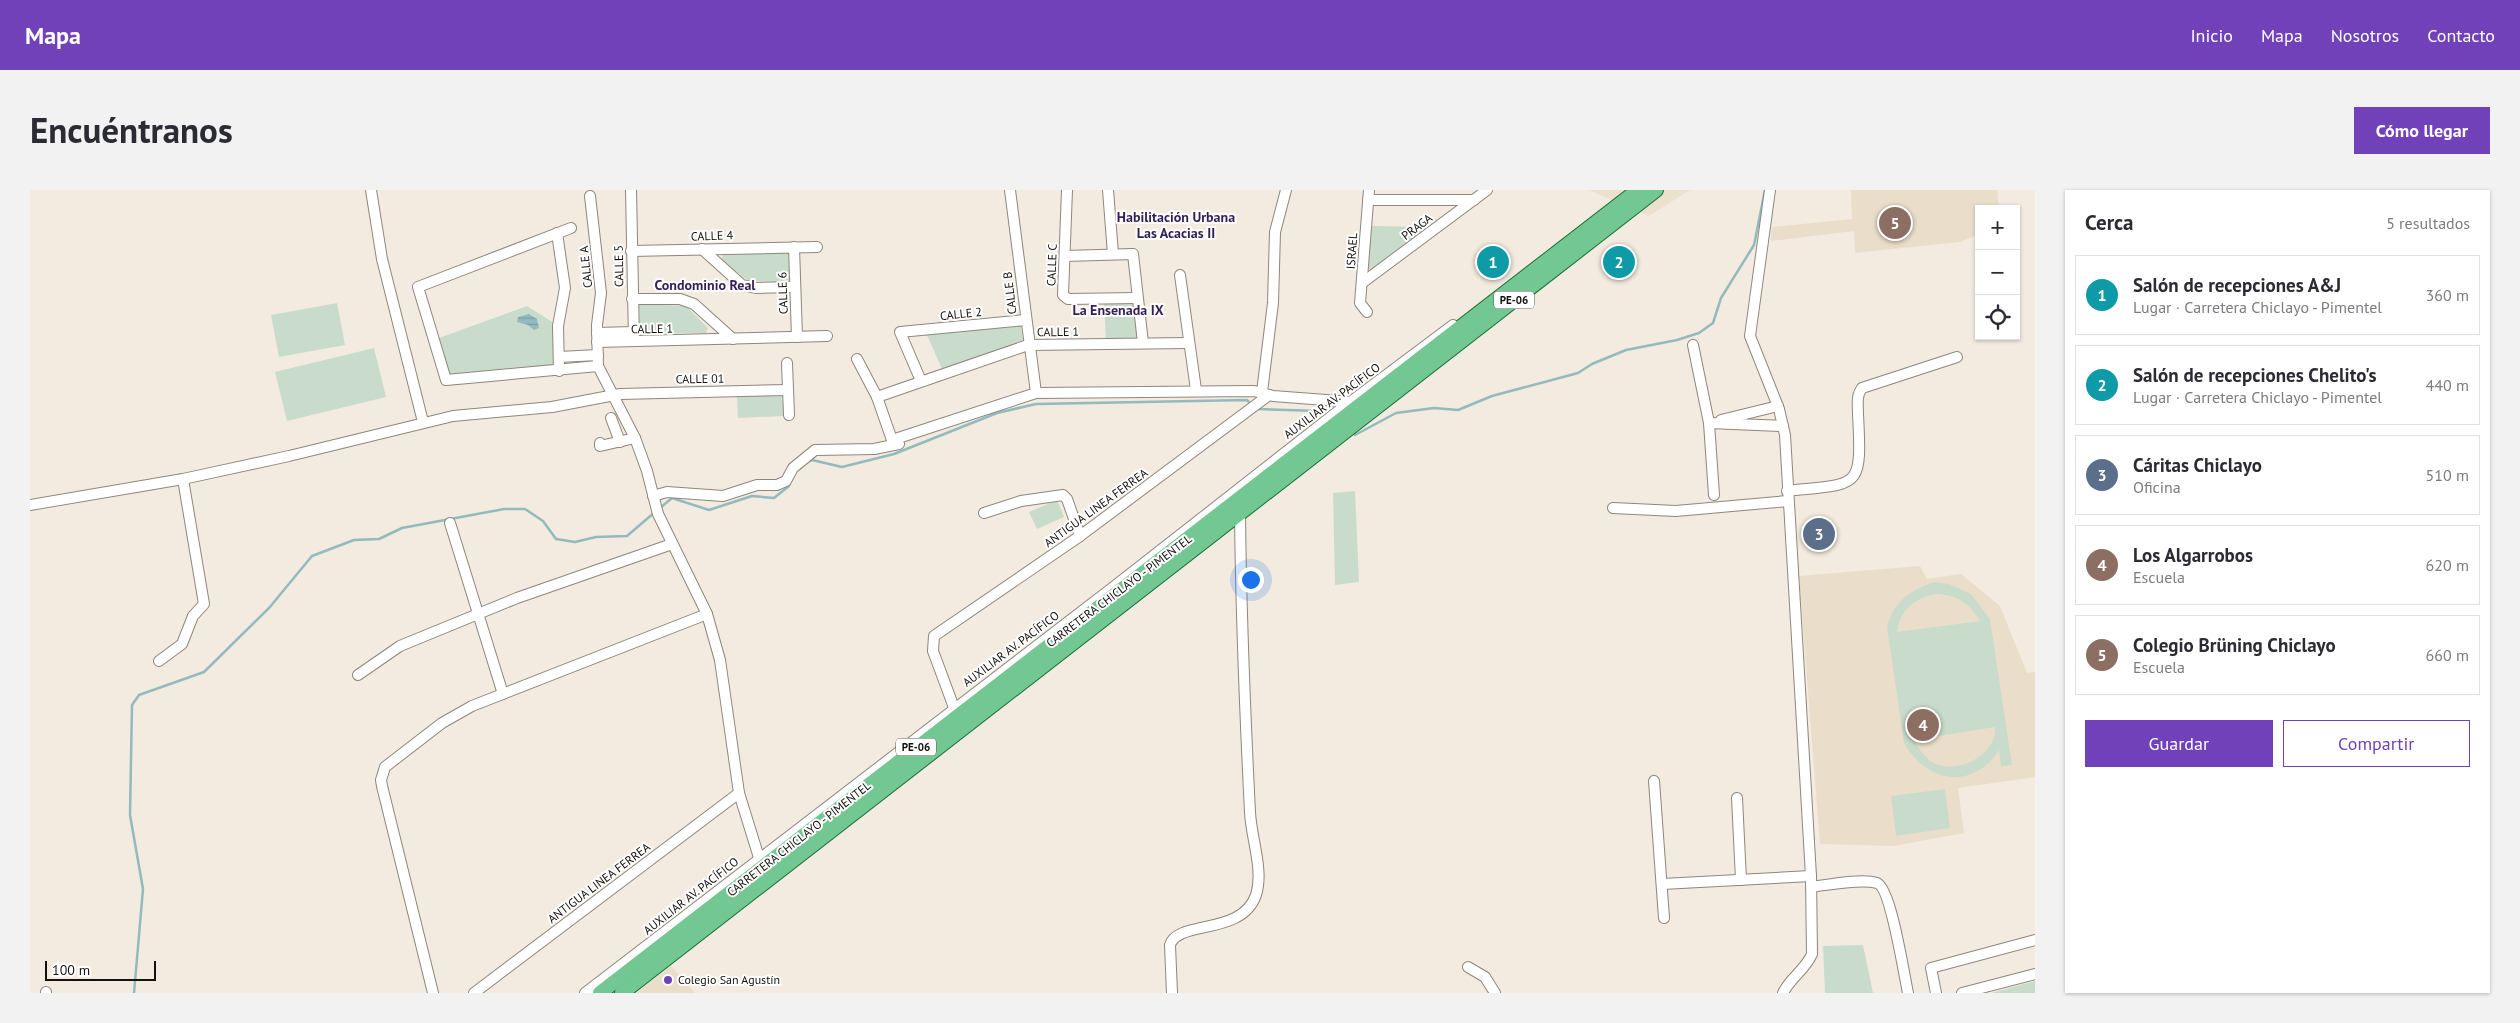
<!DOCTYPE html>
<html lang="es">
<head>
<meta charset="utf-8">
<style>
  :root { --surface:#fff; --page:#f2f2f3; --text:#2b2b33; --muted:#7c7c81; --line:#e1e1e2; --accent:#7041b9 }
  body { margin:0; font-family:"PT Sans",sans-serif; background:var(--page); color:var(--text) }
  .controls { position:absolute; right:15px; top:15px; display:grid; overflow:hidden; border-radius:0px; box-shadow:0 1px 4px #0004 }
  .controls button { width:45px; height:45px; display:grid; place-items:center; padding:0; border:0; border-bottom:1px solid var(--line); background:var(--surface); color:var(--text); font:25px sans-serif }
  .scale { position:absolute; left:15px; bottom:12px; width:111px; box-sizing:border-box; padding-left:5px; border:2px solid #15120e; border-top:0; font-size:14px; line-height:18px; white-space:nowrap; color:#15120e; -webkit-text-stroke:4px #fff; paint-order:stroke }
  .you { position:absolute; left:1220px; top:389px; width:18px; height:18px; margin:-12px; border:4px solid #fff; border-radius:50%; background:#1a73e8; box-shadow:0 0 0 8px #1a73e833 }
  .badge { display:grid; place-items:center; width:32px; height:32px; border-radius:50%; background:var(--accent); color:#fff; font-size:16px; font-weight:700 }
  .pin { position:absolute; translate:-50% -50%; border:2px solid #fff; box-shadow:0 1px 5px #0006 }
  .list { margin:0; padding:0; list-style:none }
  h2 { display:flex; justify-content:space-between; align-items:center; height:65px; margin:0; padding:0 20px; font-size:21px }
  h2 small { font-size:16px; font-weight:400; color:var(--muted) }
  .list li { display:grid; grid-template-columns:32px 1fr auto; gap:15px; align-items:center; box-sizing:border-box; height:80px; margin:0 10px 10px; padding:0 10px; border:1px solid var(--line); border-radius:0px }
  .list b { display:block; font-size:19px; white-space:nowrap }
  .list p { margin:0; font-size:16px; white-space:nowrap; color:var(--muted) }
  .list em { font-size:16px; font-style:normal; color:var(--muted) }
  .actions { display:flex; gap:10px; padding:15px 20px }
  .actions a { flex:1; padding:11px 0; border:1px solid var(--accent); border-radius:0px; text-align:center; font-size:18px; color:var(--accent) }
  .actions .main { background:var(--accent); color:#fff }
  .icon { flex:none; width:28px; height:28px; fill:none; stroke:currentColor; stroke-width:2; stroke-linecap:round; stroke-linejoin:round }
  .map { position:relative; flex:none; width:2005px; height:803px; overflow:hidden; border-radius:0px }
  header { display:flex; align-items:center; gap:30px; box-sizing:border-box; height:70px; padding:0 25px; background:var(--accent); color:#fff }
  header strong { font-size:24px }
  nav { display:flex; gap:28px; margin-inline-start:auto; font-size:18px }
  .intro { display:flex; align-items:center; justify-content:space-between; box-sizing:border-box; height:120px; padding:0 30px }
  h1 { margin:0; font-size:35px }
  .button { padding:12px 22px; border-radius:0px; background:var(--accent); color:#fff; font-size:18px; font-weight:700 }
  main { display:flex; gap:30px; padding:0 30px }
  aside { flex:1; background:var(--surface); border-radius:0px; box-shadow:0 1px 4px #0004 }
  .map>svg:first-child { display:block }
  .built { fill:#eadecb }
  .industrial { fill:#ede1cd }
  .green { fill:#c9dccb; fill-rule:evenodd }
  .water { fill:url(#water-rules) }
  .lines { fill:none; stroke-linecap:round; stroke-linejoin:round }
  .stream { stroke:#92babf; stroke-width:2.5 }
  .minor-casing { stroke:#8d877c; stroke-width:12 }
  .major-casing { stroke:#157034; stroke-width:16 }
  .minor { stroke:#fff; stroke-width:10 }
  .major { stroke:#73c792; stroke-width:14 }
  .poi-dot { fill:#7041b9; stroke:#fff; stroke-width:2 }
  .labels { text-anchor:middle; stroke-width:4; stroke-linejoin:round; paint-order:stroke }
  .shield { fill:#fff; stroke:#5b5956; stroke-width:1 }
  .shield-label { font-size:11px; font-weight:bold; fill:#15120e }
  .street-label { font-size:12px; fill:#15120e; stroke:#fff }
  .poi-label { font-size:12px; fill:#15120e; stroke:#fff; text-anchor:start }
  .neighbourhood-label { font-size:14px; font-weight:bold; fill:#341e58; stroke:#fff }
</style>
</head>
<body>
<header>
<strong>Mapa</strong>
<nav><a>Inicio</a><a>Mapa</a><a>Nosotros</a><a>Contacto</a></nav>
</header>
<div class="intro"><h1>Encuéntranos</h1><a class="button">Cómo llegar</a></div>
<main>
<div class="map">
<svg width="2005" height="803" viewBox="0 0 2005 803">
  <defs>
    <pattern id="water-rules" width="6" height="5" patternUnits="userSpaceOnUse" patternTransform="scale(1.25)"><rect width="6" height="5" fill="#92babf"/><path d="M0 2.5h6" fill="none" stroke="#7d9fa3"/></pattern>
  </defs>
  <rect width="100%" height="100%" fill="#f3ebdf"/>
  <!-- built -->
  <g class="built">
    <path d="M 1821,0 L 1967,0 L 1969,19 L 1949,19 L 1949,44 L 1930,52 L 1825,63 L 1824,41 L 1741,51 L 1742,37 L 1822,29 Z"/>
    <path d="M 1890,376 L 1897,389 L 1931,384 L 1970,416 L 1997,483 L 2005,482 L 2005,587 L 1928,598 L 1934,643 L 1864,656 L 1790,654 L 1769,386 Z"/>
    <path d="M 641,776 L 665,803 L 606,803 Z"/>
  </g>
  <!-- industrial -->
  <path class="industrial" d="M 1559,0 L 1660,0 L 1619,26 Z"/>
  <!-- green -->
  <g class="green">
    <path d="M 1341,36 L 1403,37 L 1346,81 L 1336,78 Z"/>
    <path d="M 758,62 L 761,66 L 761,90 L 758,92 L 718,91 L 691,69 L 694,64 Z"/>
    <path d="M 307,113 L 315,155 L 249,167 L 241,125 Z"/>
    <path d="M 1103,113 L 1107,149 L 1076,150 L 1074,114 Z"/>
    <path d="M 612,114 L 656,116 L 678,138 L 676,143 L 610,143 L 609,116 Z"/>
    <path d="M 497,116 L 524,133 L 523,177 L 420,187 L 409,148 Z"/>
    <path d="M 991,136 L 993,150 L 912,179 L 897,145 Z"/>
    <path d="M 344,158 L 356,207 L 257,231 L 245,182 Z"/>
    <path d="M 707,206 L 752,206 L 754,226 L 708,228 Z"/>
    <path d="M 1325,301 L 1329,392 L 1305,395 L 1303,303 Z"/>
    <path d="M 1027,310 L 1034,327 L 1007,339 L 999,322 Z"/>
    <path d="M 1904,392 L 1919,394 L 1941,404 L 1960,429 L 1982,575 L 1971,576 L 1969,560 C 1943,601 1896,593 1874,553 L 1857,437 C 1863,412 1880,400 1904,392 ZM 1906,404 C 1926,405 1940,413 1950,431 L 1867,442 C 1870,420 1885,408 1906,404 ZM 1965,537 C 1967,565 1928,585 1904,573 C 1895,568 1889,558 1883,550 Z"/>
    <path d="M 1915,599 L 1920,638 L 1866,646 L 1861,606 Z"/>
    <path d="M 1833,755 L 1843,803 L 1795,803 L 1793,756 Z"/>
    <path d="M 2005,791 L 2005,803 L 1961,803 Z"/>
  </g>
  <!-- water -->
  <path class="water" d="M 499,124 L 507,129 L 509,138 L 504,140 L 498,135 L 487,132 L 488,127 Z"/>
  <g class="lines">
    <!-- stream -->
    <g class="stream">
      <path d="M 1227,219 L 1290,221"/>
      <path d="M 1325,245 L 1366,223 L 1404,218 L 1428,220 L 1462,206 L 1548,183 L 1562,174 L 1596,160 L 1647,150 L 1669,143 L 1683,133 L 1691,108 L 1724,55 L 1735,0"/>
      <path d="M 778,272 L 782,270 L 812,277 L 864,264 L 967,223 L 1006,214 L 1217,210 L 1221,214"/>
      <path d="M 630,318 L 642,308 L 679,320 L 722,306 L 744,308 L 759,296 L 760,291"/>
      <path d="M 104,803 L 113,699 L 100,625 L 102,515 L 109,505 L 174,482 L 239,418 L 282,366 L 324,350 L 349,349 L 372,338 L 474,319 L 495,319 L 513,331 L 526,349 L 545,352 L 566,347 L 597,346 L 625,322"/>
    </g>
    <!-- minor casing -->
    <g class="minor-casing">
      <g id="minor">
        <path d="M 341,0 L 352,69 L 393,232"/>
        <path d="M 601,0 L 604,151"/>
        <path d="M 980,0 L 1006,203"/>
        <path d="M 1037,0 L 1033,105 L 1038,109 L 1107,108"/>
        <path d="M 1078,0 L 1083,64"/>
        <path d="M 1740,0 L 1720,146 L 1749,219 L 1755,245 L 1781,686 L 1782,764 C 1776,779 1760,788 1753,803"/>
        <path d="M 560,6 L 571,103 L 567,135 L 568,176 L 605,248 L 617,281 L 628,324 L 677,424 L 690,470 L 709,603 L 731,674"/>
        <path d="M 1338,10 L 1444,10"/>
        <path d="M 541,38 L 388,97 L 416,190 L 568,176"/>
        <path d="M 527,43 L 535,98 L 528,136 L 529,181"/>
        <path d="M 764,57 L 767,147"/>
        <path d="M 672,59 L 712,95 L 726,98 L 765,97"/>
        <path d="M 601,61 L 787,57"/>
        <path d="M 1035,66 L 1103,64 L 1113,153"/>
        <path d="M 1150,85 L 1166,200"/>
        <path d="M 1332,93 L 1457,0"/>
        <path d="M 602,109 L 650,109 L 664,114 L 703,149"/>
        <path d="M 1337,122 L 1330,113 L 1339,0"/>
        <path d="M 567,143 L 603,142"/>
        <path d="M 567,152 L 797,146"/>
        <path d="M 1663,155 L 1679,233 L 1684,305"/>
        <path d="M 529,167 L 568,165"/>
        <path d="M 827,169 L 847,207 L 862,250 L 1006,203 L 1224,201 L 1243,206 L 1322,212"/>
        <path d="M 757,173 L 759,225"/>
        <path d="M 891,191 L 870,142 L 995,130"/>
        <path d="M 1232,202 L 1243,113 L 1245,42 L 1256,0"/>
        <path d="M 847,207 L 998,155 L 1158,153"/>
        <path d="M 581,228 L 590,252"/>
        <path d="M 1691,230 L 1748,216"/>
        <path d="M 1679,233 L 1753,236"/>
        <path d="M 570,253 L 570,256 L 605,248"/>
        <path d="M 1757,301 C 1830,293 1832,301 1828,224 C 1828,215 1826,206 1832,198 L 1927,167"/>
        <path d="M 623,306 L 637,302 L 693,306 L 727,295 L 747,295 L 756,291 L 763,278 L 785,260 L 844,259 L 869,254"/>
        <path d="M 0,315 L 153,289 L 259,266 L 423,226 L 522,217 L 590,204 L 758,200"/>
        <path d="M 1583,318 L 1646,321 L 1758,311"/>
        <path d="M 954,323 L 991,311 L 1033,305 L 1037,309 L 1050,346"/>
        <path d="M 420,333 L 473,504"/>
        <path d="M 129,471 L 152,454 L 163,426 L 174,414 L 153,289"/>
        <path d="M 328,485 L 370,456 L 487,408 L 642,354"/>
        <path d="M 926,523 L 903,461 L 904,446 L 1050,346 L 1239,205"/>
        <path d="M 1624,591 L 1634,728"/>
        <path d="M 1707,608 L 1711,690"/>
        <path d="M 1632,694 L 1781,686"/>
        <path d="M 1781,697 C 1797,695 1832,688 1847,693 C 1861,698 1874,785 1878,803"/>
        <path d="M 1438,777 L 1455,787 L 1465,803"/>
        <path d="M 16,802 L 16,803"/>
        <path d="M 403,803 L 352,596 L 351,590 L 355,577 L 412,533 L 442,516 L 677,424"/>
        <path d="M 444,803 L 709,603"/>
        <path d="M 555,803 L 1086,395 L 1307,222 L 1423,135"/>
        <path d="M 1142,803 L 1140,755 C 1147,730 1212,746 1226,705 C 1234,680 1221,648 1220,622 C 1215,523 1211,423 1210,323"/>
        <path d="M 1906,803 L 1901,778 L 2005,750"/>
        <path d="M 1932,803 L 2005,784"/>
      </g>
    </g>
    <!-- major casing -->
    <g class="major-casing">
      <g id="major">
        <path d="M 570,803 L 1608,0"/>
        <path d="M 592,803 L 1626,0"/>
      </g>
    </g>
    <!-- minor -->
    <use href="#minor" class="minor"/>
    <!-- major -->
    <use href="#major" class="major"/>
  </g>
  <!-- markers -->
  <circle class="poi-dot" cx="638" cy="790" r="5"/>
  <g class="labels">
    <!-- shield labels -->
    <g class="shield">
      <rect x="1464" y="101.5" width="40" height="17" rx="4"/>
      <rect x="866" y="548.5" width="40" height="17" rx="4"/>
    </g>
    <g class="shield-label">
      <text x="1484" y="114">PE-06</text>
      <text x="886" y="561">PE-06</text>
    </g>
    <!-- street labels -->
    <g class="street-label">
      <text transform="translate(1387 37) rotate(-37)" y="4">PRAGA</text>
      <text transform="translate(682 46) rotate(-2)" y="4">CALLE 4</text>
      <text transform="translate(1322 61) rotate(-86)" y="4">ISRAEL</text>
      <text transform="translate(1022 75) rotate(-88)" y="4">CALLE C</text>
      <text transform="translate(589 76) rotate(-91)" y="4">CALLE 5</text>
      <text transform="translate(556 77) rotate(-96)" y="4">CALLE A</text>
      <text transform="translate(753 103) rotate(-92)" y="4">CALLE 6</text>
      <text transform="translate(980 103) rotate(-97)" y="4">CALLE B</text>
      <text transform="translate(931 124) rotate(-6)" y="4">CALLE 2</text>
      <text transform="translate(622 139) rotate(-1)" y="4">CALLE 1</text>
      <text transform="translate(1028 142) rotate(-1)" y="4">CALLE 1</text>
      <text transform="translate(670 189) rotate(-1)" y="4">CALLE 01</text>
      <text transform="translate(1302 211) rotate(-37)" y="4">AUXILIAR AV. PACÍFICO</text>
      <text transform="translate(1066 318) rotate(-36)" y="4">ANTIGUA LINEA FERREA</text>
      <text transform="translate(1089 401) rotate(-37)" y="4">CARRETERA CHICLAYO - PIMENTEL</text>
      <text transform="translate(981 459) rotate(-37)" y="4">AUXILIAR AV. PACÍFICO</text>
      <text transform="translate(769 649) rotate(-38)" y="4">CARRETERA CHICLAYO - PIMENTEL</text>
      <text transform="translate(569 693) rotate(-37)" y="4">ANTIGUA LINEA FERREA</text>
      <text transform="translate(661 706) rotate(-38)" y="4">AUXILIAR AV. PACÍFICO</text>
    </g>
    <!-- poi labels -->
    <g class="poi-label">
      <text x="648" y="794">Colegio San Agustín</text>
    </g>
    <!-- neighbourhood labels -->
    <g class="neighbourhood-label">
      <text x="1146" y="32">Habilitación Urbana<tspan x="1146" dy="16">Las Acacias II</tspan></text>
      <text x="675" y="100">Condominio Real</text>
      <text x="1088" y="125">La Ensenada IX</text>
    </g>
  </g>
</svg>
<div class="controls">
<button>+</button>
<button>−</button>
<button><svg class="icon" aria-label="locate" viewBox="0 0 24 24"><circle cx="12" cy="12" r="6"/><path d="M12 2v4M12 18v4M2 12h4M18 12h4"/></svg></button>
</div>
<div class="scale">100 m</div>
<div class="you"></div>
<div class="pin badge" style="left:1463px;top:72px;background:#0f9aa8">1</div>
<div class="pin badge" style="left:1589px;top:72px;background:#0f9aa8">2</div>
<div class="pin badge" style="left:1789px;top:344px;background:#5c6f8a">3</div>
<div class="pin badge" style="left:1893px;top:535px;background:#8d6e63">4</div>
<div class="pin badge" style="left:1865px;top:33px;background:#8d6e63">5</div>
</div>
<aside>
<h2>Cerca<small>5 resultados</small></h2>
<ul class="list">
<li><span class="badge" style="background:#0f9aa8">1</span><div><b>Salón de recepciones A&amp;J</b><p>Lugar · Carretera Chiclayo - Pimentel</p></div><em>360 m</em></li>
<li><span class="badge" style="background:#0f9aa8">2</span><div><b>Salón de recepciones Chelito's</b><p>Lugar · Carretera Chiclayo - Pimentel</p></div><em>440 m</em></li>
<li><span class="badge" style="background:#5c6f8a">3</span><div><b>Cáritas Chiclayo</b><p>Oficina</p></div><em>510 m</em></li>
<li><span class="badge" style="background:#8d6e63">4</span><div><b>Los Algarrobos</b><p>Escuela</p></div><em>620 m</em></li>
<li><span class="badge" style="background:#8d6e63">5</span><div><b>Colegio Brüning Chiclayo</b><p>Escuela</p></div><em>660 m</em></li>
</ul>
<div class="actions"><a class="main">Guardar</a><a>Compartir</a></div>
</aside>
</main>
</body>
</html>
